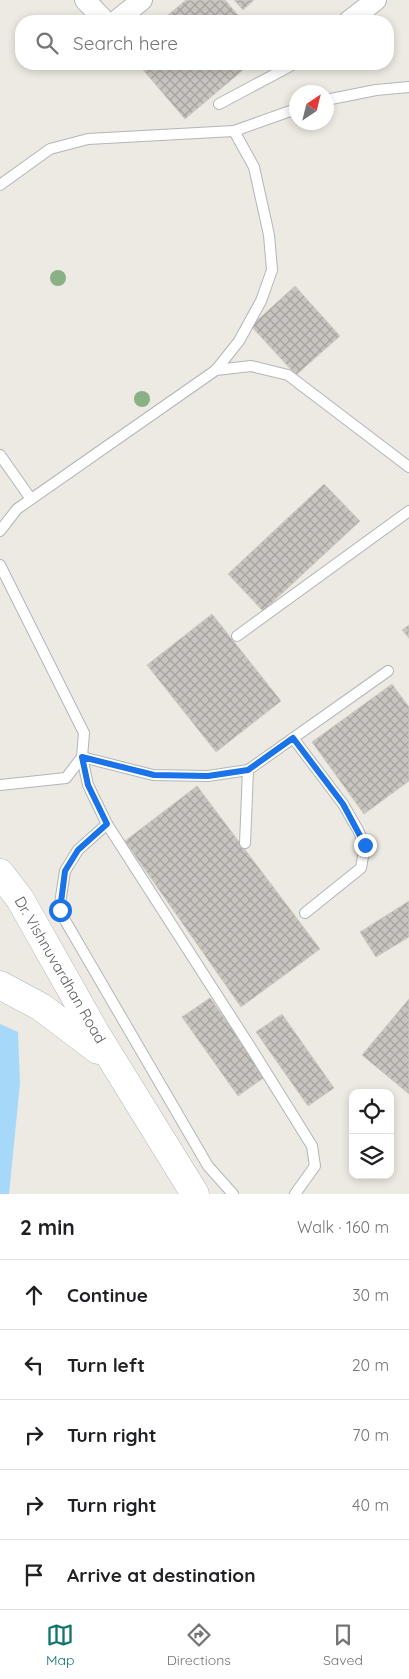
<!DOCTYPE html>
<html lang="en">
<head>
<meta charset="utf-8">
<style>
  :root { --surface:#fff; --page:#f2f2f2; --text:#202124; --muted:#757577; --line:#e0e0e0; --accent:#0f766e }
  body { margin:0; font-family:Quicksand,sans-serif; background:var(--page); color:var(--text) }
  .controls { position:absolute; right:15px; bottom:15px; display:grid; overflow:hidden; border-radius:10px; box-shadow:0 2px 8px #0003 }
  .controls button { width:45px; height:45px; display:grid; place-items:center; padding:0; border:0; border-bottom:1px solid var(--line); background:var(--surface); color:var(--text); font:25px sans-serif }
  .compass { position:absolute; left:289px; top:85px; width:45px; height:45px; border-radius:50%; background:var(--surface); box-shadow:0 2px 8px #0003; rotate:35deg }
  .stop { position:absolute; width:15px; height:15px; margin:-11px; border:4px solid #1a73e8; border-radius:50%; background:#fff }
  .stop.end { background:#1a73e8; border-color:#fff; box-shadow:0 1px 5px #0008 }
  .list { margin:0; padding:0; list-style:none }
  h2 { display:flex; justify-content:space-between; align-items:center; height:65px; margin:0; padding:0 20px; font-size:21px }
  h2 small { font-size:16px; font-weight:400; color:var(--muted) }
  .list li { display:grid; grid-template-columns:32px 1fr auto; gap:15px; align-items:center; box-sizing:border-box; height:70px; padding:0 20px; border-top:1px solid var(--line) }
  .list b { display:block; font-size:19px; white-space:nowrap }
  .list em { font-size:16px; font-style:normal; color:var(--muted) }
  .icon { flex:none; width:28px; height:28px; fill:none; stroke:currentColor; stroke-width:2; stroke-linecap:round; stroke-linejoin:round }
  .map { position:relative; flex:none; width:409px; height:1194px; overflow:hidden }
  .search { position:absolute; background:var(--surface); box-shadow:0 2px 8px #0003; left:15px; right:15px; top:15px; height:55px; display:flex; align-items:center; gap:12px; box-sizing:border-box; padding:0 18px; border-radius:20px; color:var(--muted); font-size:19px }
  .sheet { height:415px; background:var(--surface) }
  nav { display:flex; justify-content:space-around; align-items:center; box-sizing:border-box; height:70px; border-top:1px solid var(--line); background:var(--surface); font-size:14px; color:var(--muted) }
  nav a { display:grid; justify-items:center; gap:2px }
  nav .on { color:var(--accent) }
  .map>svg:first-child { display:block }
  .water { fill:#a5d8f9 }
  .building { fill:url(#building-cross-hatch); stroke:#d1cbc1 }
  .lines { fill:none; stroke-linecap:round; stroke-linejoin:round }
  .lane-casing { stroke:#b3b5b9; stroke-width:12 }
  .street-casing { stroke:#b3b5b9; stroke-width:22 }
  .secondary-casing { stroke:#b1b5b9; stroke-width:29 }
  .lane { stroke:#fff; stroke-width:10 }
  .street { stroke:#fff; stroke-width:20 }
  .secondary { stroke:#fff; stroke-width:28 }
  .tree { fill:#8ab186 }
  .route { stroke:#1a73e8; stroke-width:6 }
  .labels { text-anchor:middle; stroke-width:4; stroke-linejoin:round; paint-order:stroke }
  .street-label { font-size:15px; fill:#5a5e62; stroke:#fff }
</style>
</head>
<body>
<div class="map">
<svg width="409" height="1194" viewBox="0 0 409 1194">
  <defs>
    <pattern id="building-cross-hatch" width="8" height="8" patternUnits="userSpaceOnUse" patternTransform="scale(1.25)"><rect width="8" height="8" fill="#c8c4bf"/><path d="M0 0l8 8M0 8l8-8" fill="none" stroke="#a5a29f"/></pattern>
  </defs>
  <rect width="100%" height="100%" fill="#eceae2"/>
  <!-- water -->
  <path class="water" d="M 0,1024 L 18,1032 L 20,1083 L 9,1194 L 0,1194 Z"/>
  <!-- building -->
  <g class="building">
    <path d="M 186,0 L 225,0 L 243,21 L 161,21 Z"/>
    <path d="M 234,0 L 254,0 L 243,10 Z"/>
    <path d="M 138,64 L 250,64 L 185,119 Z"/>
    <path d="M 295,286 L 340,336 L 296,375 L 251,326 Z"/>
    <path d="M 324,484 L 360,521 L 263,611 L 228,574 Z"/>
    <path d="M 212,614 L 281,701 L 216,752 L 147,665 Z"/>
    <path d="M 409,625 L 409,638 L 402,630 Z"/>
    <path d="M 392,684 L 409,707 L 409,781 L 364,814 L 312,742 Z"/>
    <path d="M 197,786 L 320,949 L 241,1007 L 125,841 Z"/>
    <path d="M 409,901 L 409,937 L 376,957 L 360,932 Z"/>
    <path d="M 210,998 L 266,1076 L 238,1096 L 182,1017 Z"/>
    <path d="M 409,999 L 409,1094 L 362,1055 Z"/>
    <path d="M 282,1014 L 334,1088 L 308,1106 L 256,1032 Z"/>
  </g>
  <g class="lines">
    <!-- lane casing -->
    <g class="lane-casing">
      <g id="lane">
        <path d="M 326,100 L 376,90 L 409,87"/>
        <path d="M 219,104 L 294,64"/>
        <path d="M 0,185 L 50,149 L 88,139 L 234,131"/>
        <path d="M 216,370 L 239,341 L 261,301 L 272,270 L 269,235 L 254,167 L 234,131 L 296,109"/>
        <path d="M 0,455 L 31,499"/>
        <path d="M 0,531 L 17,509 L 216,370 L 251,366 L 288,375 L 409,467"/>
        <path d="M 0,565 L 84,733 L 82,757 L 66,778 L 0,785"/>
        <path d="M 237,636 L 409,511"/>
        <path d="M 293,738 L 343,804 L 358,830 L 365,845 L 361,868 L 305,913"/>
        <path d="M 107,824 L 88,785 L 82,757 L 153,775 L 208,776 L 248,770 L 388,671"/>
        <path d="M 245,843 L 248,770"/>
        <path d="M 233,1194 L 208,1166 L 59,910 L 65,871 L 78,850 L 107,824 L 251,1048 L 312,1146 L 315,1166 L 295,1194"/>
      </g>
    </g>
    <!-- street casing -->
    <g class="street-casing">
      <g id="street">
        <path d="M 85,0 L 105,21"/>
        <path d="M 116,21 L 142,0"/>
        <path d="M 349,21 L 376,0"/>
      </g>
    </g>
    <!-- secondary casing -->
    <g class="secondary-casing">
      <g id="secondary">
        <path d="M 0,873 L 20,899 L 95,1032 L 195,1194"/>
        <path d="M 0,985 L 41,1007 L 98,1050"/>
      </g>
    </g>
    <!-- lane -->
    <use href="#lane" class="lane"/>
    <!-- street -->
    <use href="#street" class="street"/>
    <!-- secondary -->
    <use href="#secondary" class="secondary"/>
  </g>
  <!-- trees -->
  <g class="tree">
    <circle cx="58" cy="278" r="8"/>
    <circle cx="142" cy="399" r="8"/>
  </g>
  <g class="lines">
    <!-- route -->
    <path class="route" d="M 60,910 L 65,871 L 78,850 L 107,824 L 88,785 L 82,757 L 154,775 L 208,776 L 248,770 L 293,738 L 343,804 L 365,845"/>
  </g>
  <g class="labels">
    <!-- street labels -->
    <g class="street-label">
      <text transform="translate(60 970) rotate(60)" y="5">Dr. Vishnuvardhan Road</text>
    </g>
  </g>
</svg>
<div class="controls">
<button><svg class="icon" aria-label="locate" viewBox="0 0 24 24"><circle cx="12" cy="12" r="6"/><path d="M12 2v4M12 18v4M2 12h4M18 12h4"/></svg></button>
<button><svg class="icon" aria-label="layers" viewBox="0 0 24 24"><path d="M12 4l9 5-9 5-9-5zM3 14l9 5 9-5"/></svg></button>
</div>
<svg class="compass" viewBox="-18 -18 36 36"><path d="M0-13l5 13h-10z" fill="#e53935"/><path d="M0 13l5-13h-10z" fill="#757577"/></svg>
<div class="stop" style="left:60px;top:910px"></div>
<div class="stop end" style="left:365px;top:845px"></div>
<div class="search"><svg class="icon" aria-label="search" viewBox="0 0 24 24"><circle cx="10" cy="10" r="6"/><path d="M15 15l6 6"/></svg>Search here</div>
</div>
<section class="sheet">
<h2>2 min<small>Walk · 160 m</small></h2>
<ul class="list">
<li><svg class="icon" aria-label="ahead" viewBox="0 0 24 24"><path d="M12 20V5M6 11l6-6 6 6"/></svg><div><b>Continue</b></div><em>30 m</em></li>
<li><svg class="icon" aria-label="left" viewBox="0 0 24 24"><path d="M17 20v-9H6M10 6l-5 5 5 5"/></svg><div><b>Turn left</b></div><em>20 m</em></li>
<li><svg class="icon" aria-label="right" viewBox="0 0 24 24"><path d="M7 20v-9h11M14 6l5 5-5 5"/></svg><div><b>Turn right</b></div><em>70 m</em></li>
<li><svg class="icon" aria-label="right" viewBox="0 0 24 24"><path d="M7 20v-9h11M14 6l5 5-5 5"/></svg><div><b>Turn right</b></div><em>40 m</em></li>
<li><svg class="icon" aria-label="arrive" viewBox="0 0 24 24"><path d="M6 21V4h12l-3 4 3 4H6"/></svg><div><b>Arrive at destination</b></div></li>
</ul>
</section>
<nav>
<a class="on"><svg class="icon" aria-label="map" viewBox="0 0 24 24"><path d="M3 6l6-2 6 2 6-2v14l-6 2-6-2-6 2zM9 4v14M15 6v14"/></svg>Map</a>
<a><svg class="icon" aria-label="directions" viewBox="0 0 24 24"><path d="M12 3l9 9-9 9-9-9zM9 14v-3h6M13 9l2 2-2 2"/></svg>Directions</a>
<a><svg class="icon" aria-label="saved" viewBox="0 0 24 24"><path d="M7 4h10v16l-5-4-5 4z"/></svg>Saved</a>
</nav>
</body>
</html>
